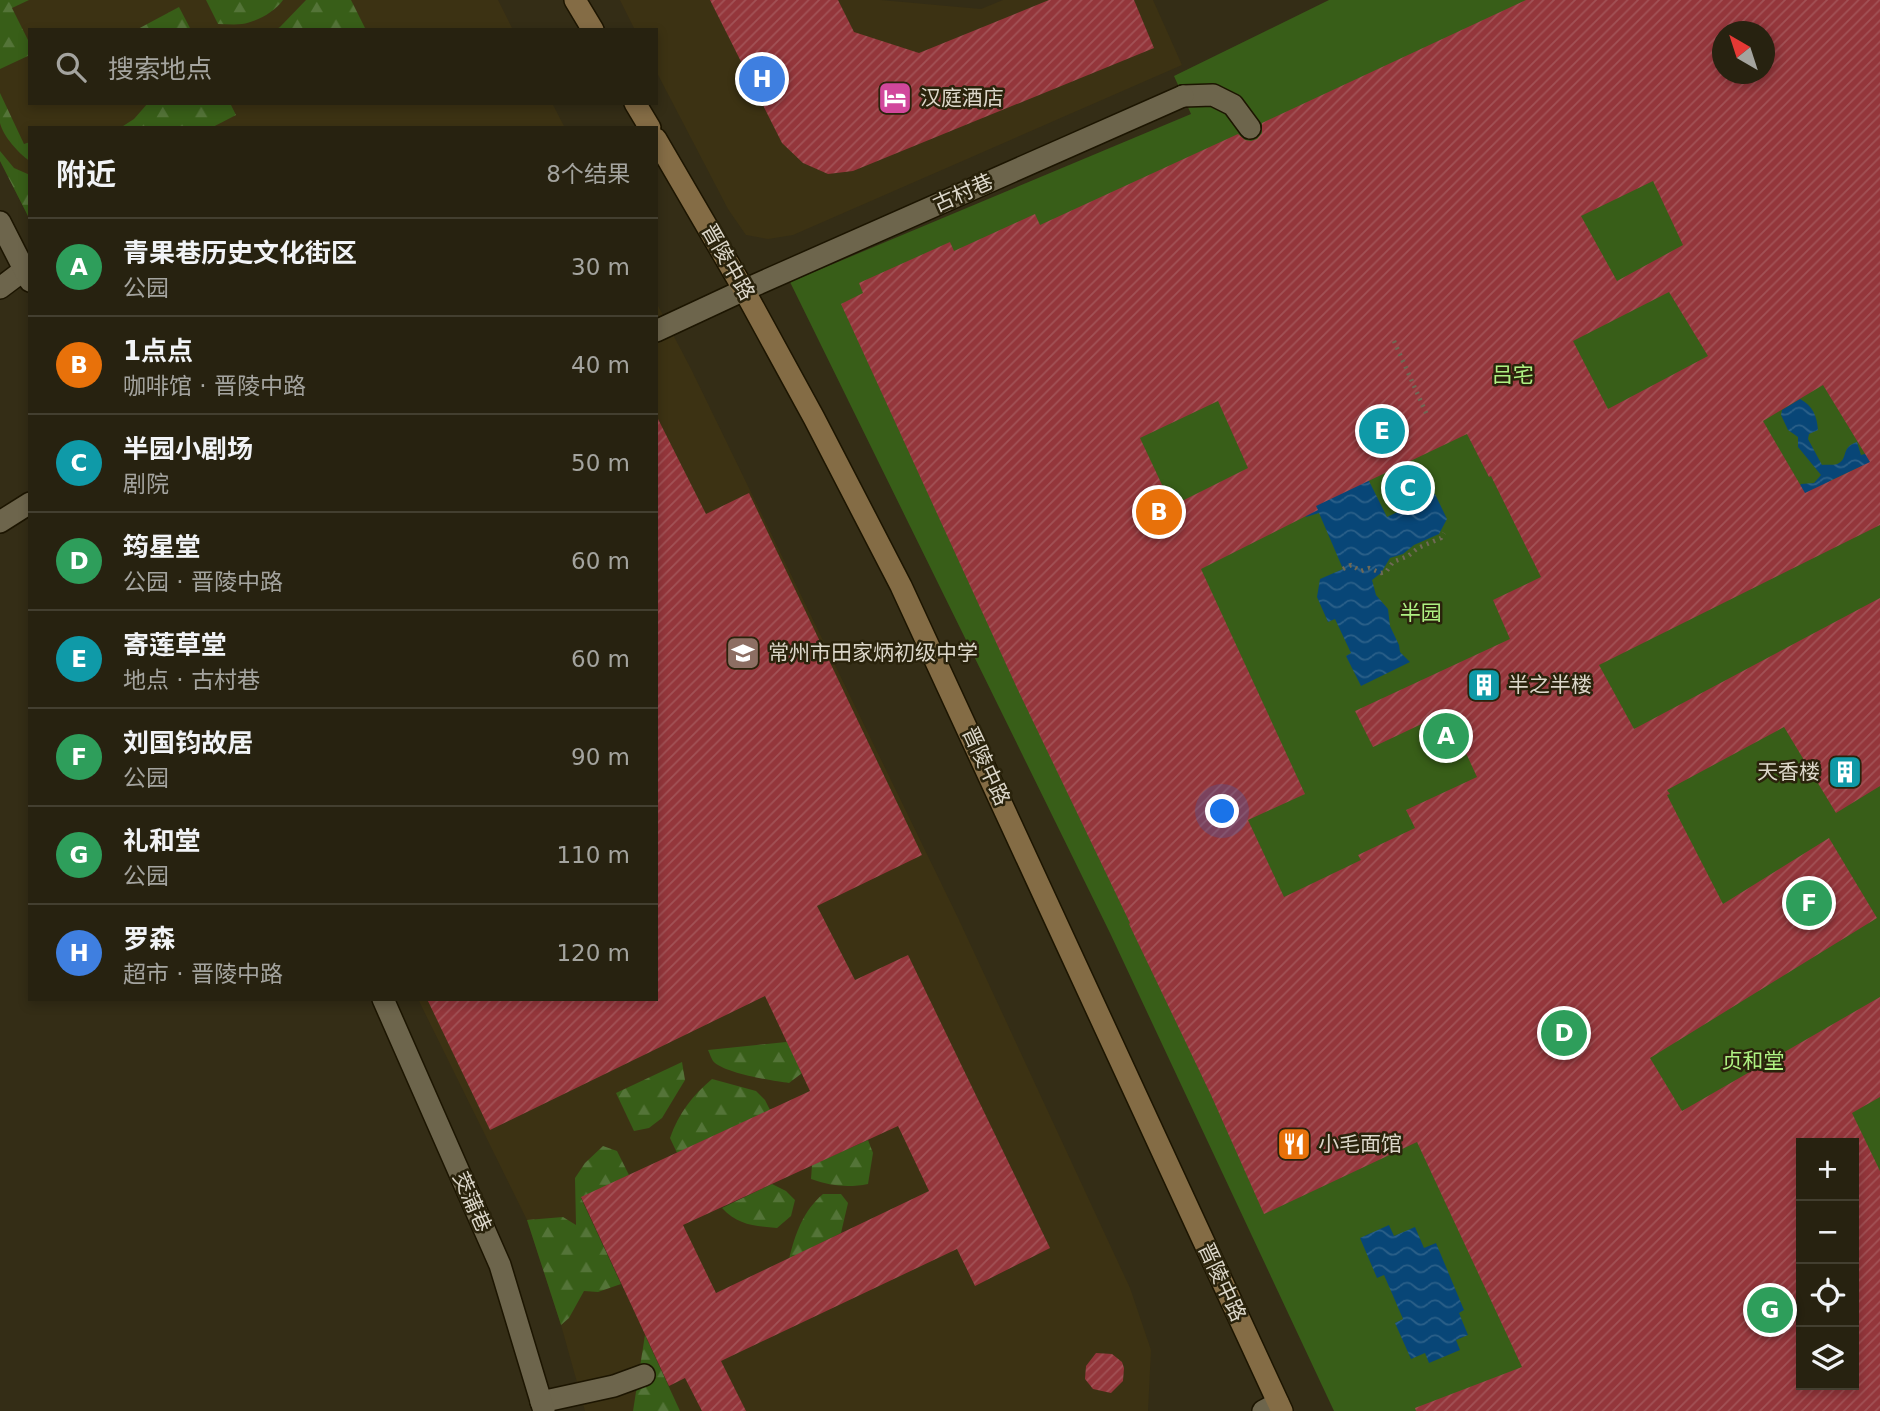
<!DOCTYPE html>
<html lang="zh">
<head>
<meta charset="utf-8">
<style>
  :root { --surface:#272210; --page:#2f2a19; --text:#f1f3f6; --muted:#a4a49f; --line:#433f30; --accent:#f59d8f }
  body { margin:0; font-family:"DejaVu Sans","Noto Sans SC",sans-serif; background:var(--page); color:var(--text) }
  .controls { position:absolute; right:21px; bottom:21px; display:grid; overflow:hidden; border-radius:0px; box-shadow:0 4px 10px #0003 }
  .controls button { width:63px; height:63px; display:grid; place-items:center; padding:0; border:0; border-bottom:2px solid var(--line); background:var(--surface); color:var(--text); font:35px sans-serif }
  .compass { position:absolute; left:1712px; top:21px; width:63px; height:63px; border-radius:50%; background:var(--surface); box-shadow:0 4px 10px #0003; rotate:321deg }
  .you { position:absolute; left:1223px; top:812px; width:24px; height:24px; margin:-18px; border:5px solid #fff; border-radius:50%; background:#1a73e8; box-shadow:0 0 0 10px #1a73e833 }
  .badge { display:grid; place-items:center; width:46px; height:46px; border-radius:50%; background:var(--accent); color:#fff; font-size:23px; font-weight:700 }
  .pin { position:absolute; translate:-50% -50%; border:4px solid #fff; box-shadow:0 2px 7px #0006 }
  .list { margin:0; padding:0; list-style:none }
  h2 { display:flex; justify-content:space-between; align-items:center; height:91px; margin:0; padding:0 28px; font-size:30px }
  h2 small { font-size:23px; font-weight:400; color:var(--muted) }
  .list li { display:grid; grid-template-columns:46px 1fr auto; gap:21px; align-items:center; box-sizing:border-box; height:98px; padding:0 28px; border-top:2px solid var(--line) }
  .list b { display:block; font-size:26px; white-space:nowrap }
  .list p { margin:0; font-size:23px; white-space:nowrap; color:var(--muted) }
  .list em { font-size:23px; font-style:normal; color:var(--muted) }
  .icon { flex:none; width:38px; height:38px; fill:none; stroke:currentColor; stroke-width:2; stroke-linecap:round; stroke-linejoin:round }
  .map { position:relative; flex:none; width:1880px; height:1411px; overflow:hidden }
  .search { position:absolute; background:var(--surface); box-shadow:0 4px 10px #0003; left:28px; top:28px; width:630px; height:77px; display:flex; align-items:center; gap:18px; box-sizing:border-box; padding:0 24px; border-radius:0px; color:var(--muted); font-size:26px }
  .panel { position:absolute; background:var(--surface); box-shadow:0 4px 10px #0003; left:28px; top:126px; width:630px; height:875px; border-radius:0px }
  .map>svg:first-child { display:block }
  .built { fill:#3c3213 }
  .forest { fill:url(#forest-firs) }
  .green { fill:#385e18; fill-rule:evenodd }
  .water { fill:url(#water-waves) }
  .building { fill:url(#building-hatch); fill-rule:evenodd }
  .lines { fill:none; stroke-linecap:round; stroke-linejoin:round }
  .service-casing { stroke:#1c1501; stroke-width:24 }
  .minor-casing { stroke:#1c1501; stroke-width:24 }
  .secondary-casing { stroke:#1c1501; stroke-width:24 }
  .path { stroke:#6f6955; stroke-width:4.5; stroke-dasharray:2 5; stroke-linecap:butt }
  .service { stroke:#6d654c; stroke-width:21 }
  .minor { stroke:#6d654c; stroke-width:21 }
  .secondary { stroke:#846c45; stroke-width:21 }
  .labels { text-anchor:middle; stroke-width:5; stroke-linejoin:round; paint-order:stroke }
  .poi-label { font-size:21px; fill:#dcd7ca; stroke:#2a230c; text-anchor:start }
  .street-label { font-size:21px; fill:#dcd7ca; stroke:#2a230c }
  .park-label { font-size:21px; fill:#aff182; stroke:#2a230c }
</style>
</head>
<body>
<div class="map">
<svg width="1880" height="1411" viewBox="0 0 1880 1411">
  <defs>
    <pattern id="forest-firs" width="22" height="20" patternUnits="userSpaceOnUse" patternTransform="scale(1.75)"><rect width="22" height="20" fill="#385e18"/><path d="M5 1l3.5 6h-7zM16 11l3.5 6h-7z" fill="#547438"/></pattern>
    <pattern id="water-waves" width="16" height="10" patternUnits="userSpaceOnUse" patternTransform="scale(1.75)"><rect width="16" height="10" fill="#084677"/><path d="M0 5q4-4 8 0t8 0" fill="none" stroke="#2b6089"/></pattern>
    <pattern id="building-hatch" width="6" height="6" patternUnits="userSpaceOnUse" patternTransform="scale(1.75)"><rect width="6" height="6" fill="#94363b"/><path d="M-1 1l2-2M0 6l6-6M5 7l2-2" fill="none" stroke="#a25256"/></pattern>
  </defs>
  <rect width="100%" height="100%" fill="#342d16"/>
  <!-- built -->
  <g class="built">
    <path d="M 0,0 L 498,0 L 513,30 L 30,30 L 30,103 L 552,103 L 565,128 L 30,128 L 30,220 L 0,161 Z"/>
    <path d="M 620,0 L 880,0 L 981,9 L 1003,0 L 1153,0 L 1182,65 L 793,235 L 768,239 L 746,235 L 728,209 L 656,71 L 656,30 L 635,30 Z"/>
    <path d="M 656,302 L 691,369 L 959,920 L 1130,1288 L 1151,1350 L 1148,1411 L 585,1411 L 561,1325 L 527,1220 L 418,999 L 656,999 Z"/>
  </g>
  <!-- forest -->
  <g class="forest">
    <path d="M 0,0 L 29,0 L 12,8 L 30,44 L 30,55 L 0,69 Z"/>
    <path d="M 206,0 L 283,0 C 275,12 256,22 242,24 C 234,25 226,24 218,24 Z"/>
    <path d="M 306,0 L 351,0 L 366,30 L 275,30 L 280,27 Z"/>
    <path d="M 179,7 L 191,30 L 136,30 Z"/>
    <path d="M 0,93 L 24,144 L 30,142 L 30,161 C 19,154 3,136 0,123 C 0,115 0,102 0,93 Z"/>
    <path d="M 148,103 L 230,103 L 236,115 L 211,128 L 120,128 L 134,119 Z"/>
    <path d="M 0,151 L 14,168 L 30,175 L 30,220 L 0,161 Z"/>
    <path d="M 839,1016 L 810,1067 L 789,1083 C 773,1081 723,1073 713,1061 C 711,1058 710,1054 708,1050 L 786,1042 Z"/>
    <path d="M 682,1062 L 685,1080 L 662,1118 L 649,1128 L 634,1131 L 616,1093 Z"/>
    <path d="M 712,1079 L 756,1091 L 765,1100 L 770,1110 L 677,1153 L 670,1138 C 678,1114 693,1095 712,1079 Z"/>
    <path d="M 868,1140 L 873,1153 L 868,1184 C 848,1188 830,1186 811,1179 L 812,1165 Z"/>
    <path d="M 603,1146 L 617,1151 L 629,1175 L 581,1198 L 621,1284 L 598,1292 L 584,1291 L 569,1318 L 561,1325 L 527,1220 L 563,1217 L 576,1225 L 575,1178 L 585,1163 Z"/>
    <path d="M 772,1184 L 786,1191 L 795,1200 L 791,1216 L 777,1228 C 754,1226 738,1225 722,1208 Z"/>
    <path d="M 823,1194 L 841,1194 L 848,1203 L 841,1233 L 789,1259 C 795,1234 803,1211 823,1194 Z"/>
    <path d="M 645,1335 L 680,1411 L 633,1411 Z"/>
  </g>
  <!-- green -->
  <path class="green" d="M 1329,0 L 1880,0 L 1880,1411 L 1334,1411 L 1110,933 L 790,282 L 1191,114 L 1174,76 ZM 1722,32 L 1764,32 L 1764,74 L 1722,74 ZM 1801,1143 L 1854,1143 L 1854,1385 L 1801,1385 Z"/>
  <!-- water -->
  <g class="water">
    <path d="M 1800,399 C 1813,406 1817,416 1818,430 L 1809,434 L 1808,439 L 1822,465 C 1826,464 1835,466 1839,463 C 1848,458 1841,447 1857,442 L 1861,455 L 1880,450 L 1880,479 L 1862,466 L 1830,481 L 1814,503 L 1796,492 L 1801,484 L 1814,483 L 1821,475 L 1798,447 L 1798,437 L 1788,430 L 1781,415 L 1782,410 Z"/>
    <path d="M 1289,477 L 1369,481 L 1387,517 L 1435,494 L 1447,519 L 1439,534 L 1414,545 L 1403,554 L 1390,558 L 1381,573 L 1372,580 L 1376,595 L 1388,609 L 1390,626 L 1399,645 L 1400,652 L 1410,662 L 1361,686 L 1346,656 L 1351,653 L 1335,619 L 1328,622 L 1317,597 L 1320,579 L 1343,569 L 1319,513 L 1306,517 Z"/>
    <path d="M 1389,1225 L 1394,1236 L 1415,1227 L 1424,1248 L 1436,1243 L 1464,1310 L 1459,1313 L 1468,1335 L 1456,1340 L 1460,1350 L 1429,1363 L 1425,1353 L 1411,1359 L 1395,1323 L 1403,1319 L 1384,1275 L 1377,1278 L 1360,1238 Z"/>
  </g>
  <!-- building -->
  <g class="building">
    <path d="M 710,0 L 838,0 L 854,32 L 919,53 L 1049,0 L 1134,0 L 1154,48 L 853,171 L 828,174 L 803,163 L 782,143 Z"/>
    <path d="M 1526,0 L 1880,0 L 1880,525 L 1599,665 L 1634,729 L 1880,598 L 1880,786 L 1836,813 L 1784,727 L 1667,790 L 1670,794 L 1667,795 L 1723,904 L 1829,838 L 1877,918 L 1650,1058 L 1682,1111 L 1880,997 L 1880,1097 L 1852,1113 L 1880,1171 L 1880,1411 L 1416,1411 L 1415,1408 L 1522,1367 L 1417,1142 L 1264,1214 L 1211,1095 L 1129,924 L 1130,923 L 1017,688 L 841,304 L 863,293 L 859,283 L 950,242 L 954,251 L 1035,214 L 1040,225 L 1238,134 L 1245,140 L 1251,141 L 1257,139 L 1262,133 L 1262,123 ZM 1723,32 L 1765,32 L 1765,74 L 1723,74 ZM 1653,181 L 1683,245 L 1617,281 L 1581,216 ZM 1669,292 L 1708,356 L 1608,409 L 1573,341 ZM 1823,385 L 1870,462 L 1805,493 L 1763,421 ZM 1218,401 L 1248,468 L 1172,506 L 1140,438 ZM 1467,434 L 1489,477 L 1491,476 L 1541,577 L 1493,600 L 1510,639 L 1355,711 L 1373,747 L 1447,712 L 1477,777 L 1406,810 L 1415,828 L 1358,855 L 1361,860 L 1284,897 L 1248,820 L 1305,794 L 1201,569 L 1318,510 L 1316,506 ZM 1801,1143 L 1854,1143 L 1854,1385 L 1801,1385 Z"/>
    <path d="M 656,415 L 706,514 L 749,493 L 922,855 L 817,906 L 855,980 L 908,955 L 1050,1248 L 975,1286 L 957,1249 L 721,1361 L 746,1411 L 702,1411 L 685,1378 L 669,1386 L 581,1197 L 810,1091 L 765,996 L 490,1130 L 427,999 L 656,999 ZM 898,1126 L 929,1191 L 716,1293 L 683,1225 Z"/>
    <path d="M 1096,1353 L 1112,1354 L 1122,1362 L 1124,1368 L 1123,1381 L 1111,1393 L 1093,1389 L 1085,1379 L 1086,1366 Z"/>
  </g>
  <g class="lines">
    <!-- service casing -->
    <g class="service-casing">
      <g id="service">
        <path d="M 1183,96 L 1213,95 L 1233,105 L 1250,128"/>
        <path d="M 0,288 L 24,270"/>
        <path d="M 656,331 L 744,290"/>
        <path d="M 0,522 L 30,503"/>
        <path d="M 541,1402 L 614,1386 L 644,1375"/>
      </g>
    </g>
    <!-- minor casing -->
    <g class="minor-casing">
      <g id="minor">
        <path d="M 0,222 L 30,281"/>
        <path d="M 744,290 L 1183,96"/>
        <path d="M 383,999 L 500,1265 L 544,1411"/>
        <path d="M 1263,1411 L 1278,1403"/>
      </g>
    </g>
    <!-- secondary casing -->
    <g class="secondary-casing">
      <g id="secondary">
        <path d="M 575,0 L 593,30"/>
        <path d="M 635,103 L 650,128"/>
        <path d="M 656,139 L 744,290 L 814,418 L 901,586 L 1282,1411"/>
      </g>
    </g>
    <!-- path -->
    <g class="path">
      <path d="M 1394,341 L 1427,415"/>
      <path d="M 1343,569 L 1351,565 L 1361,571 L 1369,568 L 1381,573 L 1386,572 L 1393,562 L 1408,556 L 1418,548 L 1441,538 L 1444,533"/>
    </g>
    <!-- service -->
    <use href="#service" class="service"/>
    <!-- minor -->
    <use href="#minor" class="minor"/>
    <!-- secondary -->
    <use href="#secondary" class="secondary"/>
  </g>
  <!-- icons -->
  <defs>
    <g id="hotel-square" transform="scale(1.75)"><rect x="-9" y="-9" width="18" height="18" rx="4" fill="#d1479c" stroke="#2a230c"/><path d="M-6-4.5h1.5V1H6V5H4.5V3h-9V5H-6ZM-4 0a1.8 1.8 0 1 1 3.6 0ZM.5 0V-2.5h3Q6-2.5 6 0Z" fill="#fff"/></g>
    <g id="school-square" transform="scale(1.75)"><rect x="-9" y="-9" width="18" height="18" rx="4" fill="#8d6e63" stroke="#2a230c"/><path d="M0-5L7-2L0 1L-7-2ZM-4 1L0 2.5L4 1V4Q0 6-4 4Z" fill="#fff"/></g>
    <g id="building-square" transform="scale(1.75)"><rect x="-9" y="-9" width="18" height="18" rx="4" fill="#0f9aa8" stroke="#2a230c"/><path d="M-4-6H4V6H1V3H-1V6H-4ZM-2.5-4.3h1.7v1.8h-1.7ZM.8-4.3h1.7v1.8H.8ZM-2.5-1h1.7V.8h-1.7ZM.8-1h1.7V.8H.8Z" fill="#fff"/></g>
    <g id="restaurant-square" transform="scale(1.75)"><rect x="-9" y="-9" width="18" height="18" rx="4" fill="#e8710a" stroke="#2a230c"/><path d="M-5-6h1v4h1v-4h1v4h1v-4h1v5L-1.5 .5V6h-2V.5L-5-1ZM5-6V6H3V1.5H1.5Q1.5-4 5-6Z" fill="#fff"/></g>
  </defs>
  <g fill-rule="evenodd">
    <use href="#hotel-square" x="895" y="98"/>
    <use href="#school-square" x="743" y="653"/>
    <use href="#building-square" x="1484" y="685"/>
    <use href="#building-square" x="1845" y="772"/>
    <use href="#restaurant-square" x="1294" y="1144"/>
  </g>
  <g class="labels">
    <!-- poi labels -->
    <g class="poi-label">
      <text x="920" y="105">汉庭酒店</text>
      <text x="768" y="660">常州市田家炳初级中学</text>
      <text x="1508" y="692">半之半楼</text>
      <text x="1820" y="779" text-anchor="end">天香楼</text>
      <text x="1318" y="1151">小毛面馆</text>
    </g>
    <!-- street labels -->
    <g class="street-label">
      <text transform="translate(963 193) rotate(-24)" y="7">古村巷</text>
      <text transform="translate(728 262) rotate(60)" y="7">晋陵中路</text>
      <text transform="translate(986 766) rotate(65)" y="7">晋陵中路</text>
      <text transform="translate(472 1202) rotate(66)" y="7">茭蒲巷</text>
      <text transform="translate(1222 1282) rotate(65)" y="7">晋陵中路</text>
    </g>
    <!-- park labels -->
    <g class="park-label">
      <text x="1513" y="382">吕宅</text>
      <text x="1421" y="620">半园</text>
      <text x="1753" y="1068">贞和堂</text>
    </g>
  </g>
</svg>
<div class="controls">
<button>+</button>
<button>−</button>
<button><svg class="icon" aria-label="locate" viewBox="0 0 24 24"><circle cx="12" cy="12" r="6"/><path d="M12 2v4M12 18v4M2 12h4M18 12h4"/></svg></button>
<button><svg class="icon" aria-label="layers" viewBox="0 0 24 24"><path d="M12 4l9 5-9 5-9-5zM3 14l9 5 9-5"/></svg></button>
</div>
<svg class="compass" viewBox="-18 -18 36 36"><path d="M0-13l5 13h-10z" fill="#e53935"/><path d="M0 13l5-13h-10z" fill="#a4a49f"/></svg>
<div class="you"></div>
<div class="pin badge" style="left:1446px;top:736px;background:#2e9e5b">A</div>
<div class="pin badge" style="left:1159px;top:512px;background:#e8710a">B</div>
<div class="pin badge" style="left:1408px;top:488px;background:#0f9aa8">C</div>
<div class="pin badge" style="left:1564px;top:1033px;background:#2e9e5b">D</div>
<div class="pin badge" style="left:1382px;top:431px;background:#0f9aa8">E</div>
<div class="pin badge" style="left:1809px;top:903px;background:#2e9e5b">F</div>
<div class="pin badge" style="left:1770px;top:1310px;background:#2e9e5b">G</div>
<div class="pin badge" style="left:762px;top:79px;background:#3f7fe0">H</div>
<div class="search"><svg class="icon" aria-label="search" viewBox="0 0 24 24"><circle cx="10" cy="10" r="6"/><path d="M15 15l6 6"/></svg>搜索地点</div>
<section class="panel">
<h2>附近<small>8个结果</small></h2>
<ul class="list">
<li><span class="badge" style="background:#2e9e5b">A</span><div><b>青果巷历史文化街区</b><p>公园</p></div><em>30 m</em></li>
<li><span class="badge" style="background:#e8710a">B</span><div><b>1点点</b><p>咖啡馆 · 晋陵中路</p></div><em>40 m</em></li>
<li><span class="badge" style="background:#0f9aa8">C</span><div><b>半园小剧场</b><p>剧院</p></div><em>50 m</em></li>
<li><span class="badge" style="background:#2e9e5b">D</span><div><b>筠星堂</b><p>公园 · 晋陵中路</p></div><em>60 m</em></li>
<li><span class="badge" style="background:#0f9aa8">E</span><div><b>寄莲草堂</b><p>地点 · 古村巷</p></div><em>60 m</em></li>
<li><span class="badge" style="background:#2e9e5b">F</span><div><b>刘国钧故居</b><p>公园</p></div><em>90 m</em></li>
<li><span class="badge" style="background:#2e9e5b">G</span><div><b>礼和堂</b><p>公园</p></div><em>110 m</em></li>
<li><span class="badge" style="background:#3f7fe0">H</span><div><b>罗森</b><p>超市 · 晋陵中路</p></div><em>120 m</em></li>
</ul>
</section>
</div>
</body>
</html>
